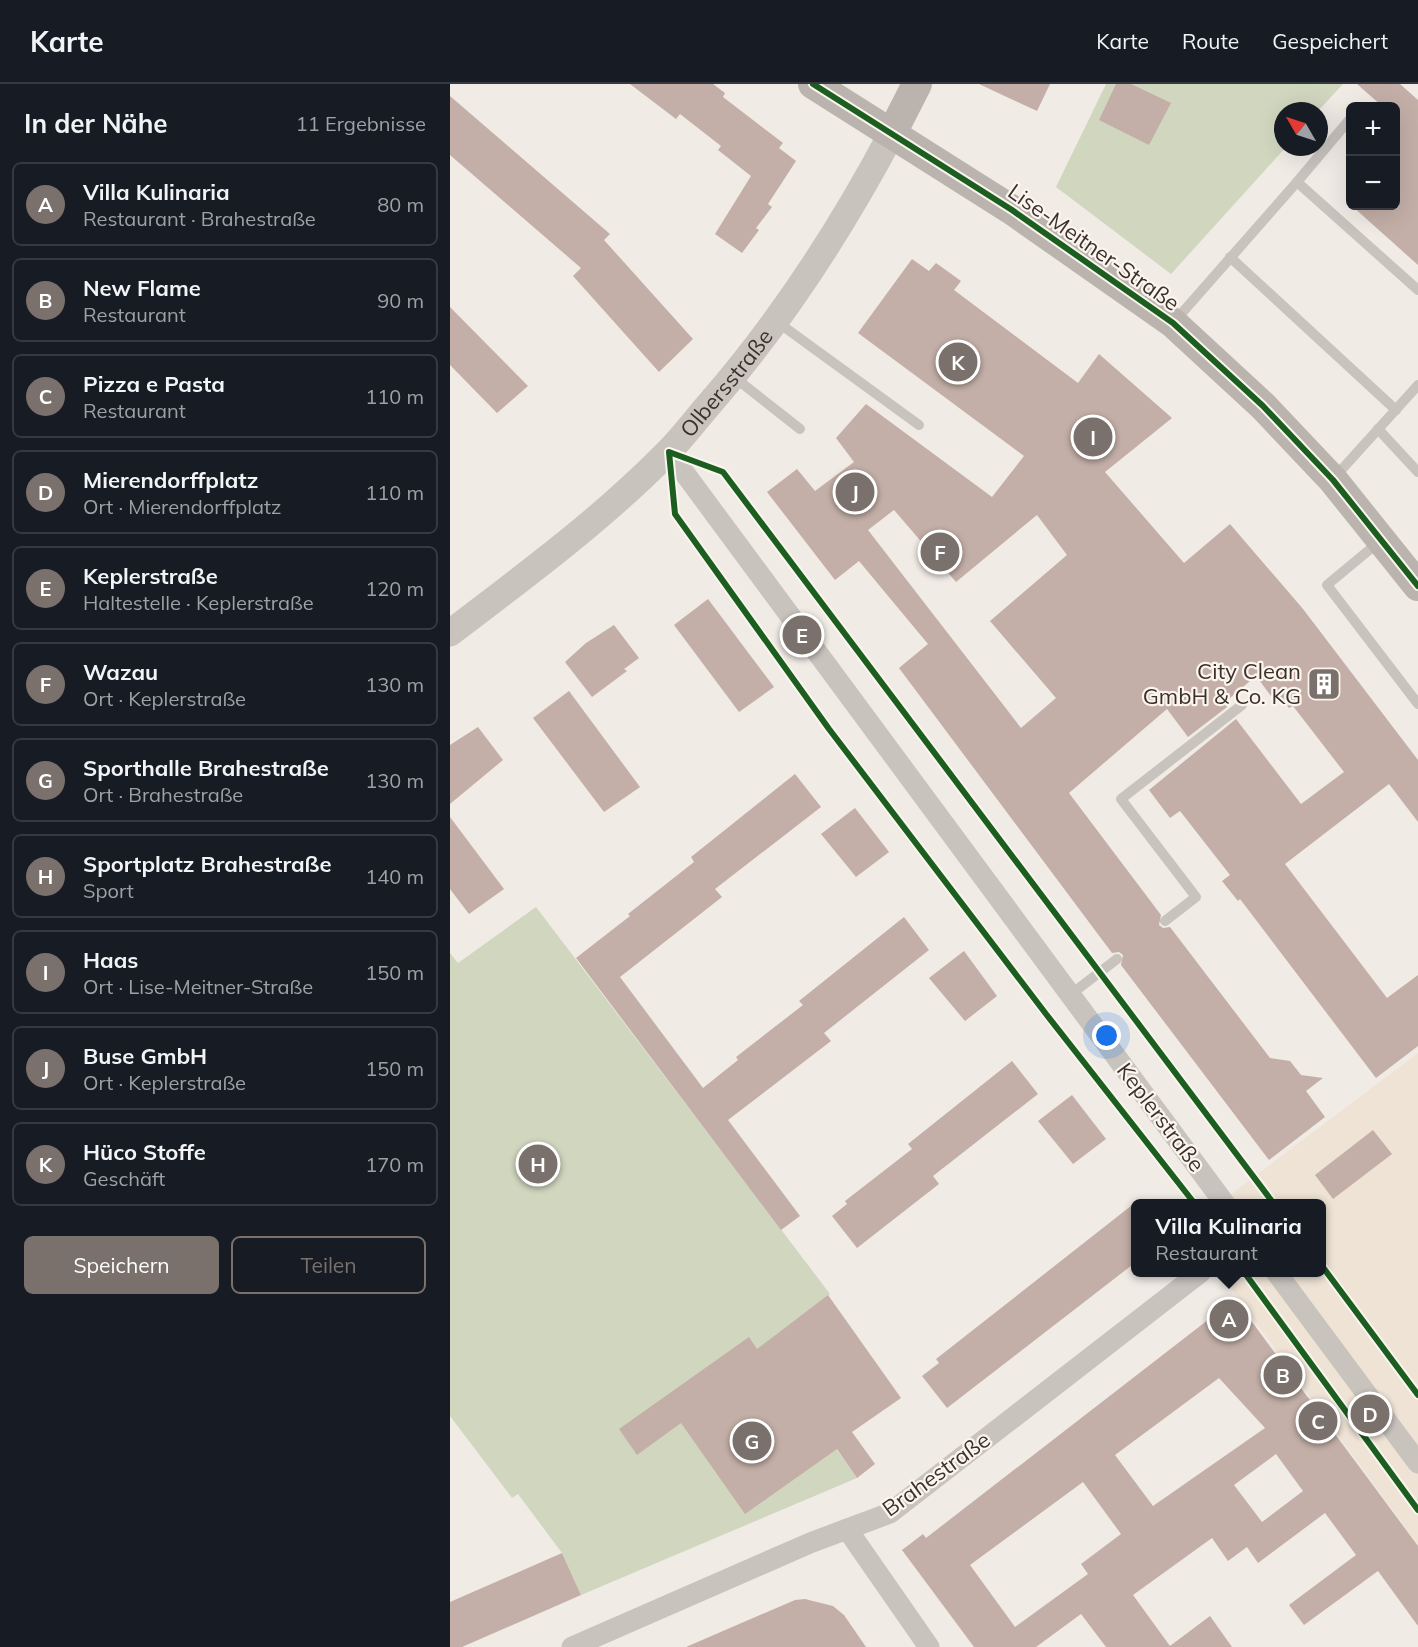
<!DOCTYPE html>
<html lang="de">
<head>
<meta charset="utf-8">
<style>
  :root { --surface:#171b24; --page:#20242c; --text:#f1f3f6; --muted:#9ea1a6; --line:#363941; --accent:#7a716c }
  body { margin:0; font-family:Mulish,sans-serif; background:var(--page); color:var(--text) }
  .controls { position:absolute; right:18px; top:18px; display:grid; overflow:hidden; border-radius:9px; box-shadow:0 6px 24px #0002 }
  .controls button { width:54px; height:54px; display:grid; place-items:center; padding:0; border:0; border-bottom:2px solid var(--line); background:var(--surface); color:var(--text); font:30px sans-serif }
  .compass { position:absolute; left:824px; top:18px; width:54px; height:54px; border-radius:50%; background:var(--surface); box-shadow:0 6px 24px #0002; rotate:309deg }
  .you { position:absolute; left:657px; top:952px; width:21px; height:21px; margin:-15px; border:4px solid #fff; border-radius:50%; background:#1a73e8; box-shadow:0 0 0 9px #1a73e833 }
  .badge { display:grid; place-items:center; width:39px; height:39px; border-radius:50%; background:var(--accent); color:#fff; font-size:20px; font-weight:700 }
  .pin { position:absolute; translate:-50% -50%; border:3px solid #fff; box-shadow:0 2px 6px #0006 }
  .popup { position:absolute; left:681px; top:1115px; width:195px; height:78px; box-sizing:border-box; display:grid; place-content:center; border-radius:9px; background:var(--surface); filter:drop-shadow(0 2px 4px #0005); font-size:20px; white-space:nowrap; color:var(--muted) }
  .popup b { font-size:22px; color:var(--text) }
  .popup::after { content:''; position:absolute; left:50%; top:100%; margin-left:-12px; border:12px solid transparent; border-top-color:var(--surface) }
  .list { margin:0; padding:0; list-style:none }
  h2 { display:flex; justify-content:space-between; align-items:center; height:78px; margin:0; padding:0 24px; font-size:26px }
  h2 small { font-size:20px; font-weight:400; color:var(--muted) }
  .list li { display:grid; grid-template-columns:39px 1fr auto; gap:18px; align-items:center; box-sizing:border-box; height:84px; margin:0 12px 12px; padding:0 12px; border:2px solid var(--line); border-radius:9px }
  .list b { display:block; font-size:22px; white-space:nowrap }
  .list p { margin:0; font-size:20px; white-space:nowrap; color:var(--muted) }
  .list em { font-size:20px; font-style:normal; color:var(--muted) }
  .actions { display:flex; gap:12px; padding:18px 24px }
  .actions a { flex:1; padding:14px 0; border:2px solid var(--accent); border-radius:9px; text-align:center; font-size:21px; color:var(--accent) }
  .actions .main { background:var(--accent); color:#fff }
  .map { position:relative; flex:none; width:968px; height:1563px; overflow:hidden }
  header { display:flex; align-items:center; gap:36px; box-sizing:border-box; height:84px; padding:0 30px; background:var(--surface); border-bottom:2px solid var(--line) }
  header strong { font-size:28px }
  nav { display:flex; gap:33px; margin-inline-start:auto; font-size:21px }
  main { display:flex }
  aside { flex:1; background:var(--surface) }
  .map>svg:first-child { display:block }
  .green { fill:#d1d6bf }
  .plaza { fill:#eee3d5 }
  .building { fill:#c3afa7; fill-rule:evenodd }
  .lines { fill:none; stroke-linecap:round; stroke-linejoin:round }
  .service { stroke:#c9c3be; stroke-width:10 }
  .minor { stroke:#c9c3be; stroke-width:21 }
  .tertiary { stroke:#c9c3be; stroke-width:27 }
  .secondary { stroke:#bab3ae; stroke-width:30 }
  .cycleway-casing { stroke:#fbf5ee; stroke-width:10 }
  .cycleway { stroke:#1b5e20; stroke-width:6 }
  .labels { text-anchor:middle; stroke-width:4.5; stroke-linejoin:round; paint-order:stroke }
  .street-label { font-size:22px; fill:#3b302b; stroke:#fbf5ee }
  .poi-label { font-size:22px; fill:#3b302b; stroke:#fbf5ee; text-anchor:end }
</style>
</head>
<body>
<header>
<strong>Karte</strong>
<nav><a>Karte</a><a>Route</a><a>Gespeichert</a></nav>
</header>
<main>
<aside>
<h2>In der Nähe<small>11 Ergebnisse</small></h2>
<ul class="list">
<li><span class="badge">A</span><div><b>Villa Kulinaria</b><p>Restaurant · Brahestraße</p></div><em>80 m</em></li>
<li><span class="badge">B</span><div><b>New Flame</b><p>Restaurant</p></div><em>90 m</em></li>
<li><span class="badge">C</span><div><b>Pizza e Pasta</b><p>Restaurant</p></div><em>110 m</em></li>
<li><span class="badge">D</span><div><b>Mierendorffplatz</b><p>Ort · Mierendorffplatz</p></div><em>110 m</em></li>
<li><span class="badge">E</span><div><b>Keplerstraße</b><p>Haltestelle · Keplerstraße</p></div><em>120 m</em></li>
<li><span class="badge">F</span><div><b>Wazau</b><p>Ort · Keplerstraße</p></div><em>130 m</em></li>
<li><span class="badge">G</span><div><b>Sporthalle Brahestraße</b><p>Ort · Brahestraße</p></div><em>130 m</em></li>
<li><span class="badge">H</span><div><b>Sportplatz Brahestraße</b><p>Sport</p></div><em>140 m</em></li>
<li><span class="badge">I</span><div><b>Haas</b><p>Ort · Lise-Meitner-Straße</p></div><em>150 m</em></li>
<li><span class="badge">J</span><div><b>Buse GmbH</b><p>Ort · Keplerstraße</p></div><em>150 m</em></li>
<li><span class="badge">K</span><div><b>Hüco Stoffe</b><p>Geschäft</p></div><em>170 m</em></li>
</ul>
<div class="actions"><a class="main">Speichern</a><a>Teilen</a></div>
</aside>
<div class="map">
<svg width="968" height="1563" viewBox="0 0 968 1563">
  <rect width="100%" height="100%" fill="#f0ebe5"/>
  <!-- green -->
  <g class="green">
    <path d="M 656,0 L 893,0 L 868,27 L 833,27 L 833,63 L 836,63 L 721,190 L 606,103 Z"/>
    <path d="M 86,823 L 380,1210 L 313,1261 L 407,1394 L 131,1511 L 112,1469 L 68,1410 L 62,1414 L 0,1332 L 0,869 L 8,879 Z"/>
  </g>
  <!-- plaza -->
  <path class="plaza" d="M 968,969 L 968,1461 L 770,1189 L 872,1188 L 872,1120 L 768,1120 Z"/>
  <!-- building -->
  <g class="building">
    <path d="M 180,0 L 263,0 L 275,9 L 273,13 L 333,59 L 329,64 L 346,77 L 318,120 L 322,123 L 306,144 L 309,146 L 292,169 L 265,150 L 301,92 L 268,66 L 271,62 L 230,30 L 226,35 Z"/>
    <path d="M 529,0 L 600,0 L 587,27 Z"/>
    <path d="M 666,0 L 681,0 L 721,19 L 699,61 L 649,36 Z"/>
    <path d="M 907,0 L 950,0 L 968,16 L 968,181 L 902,122 L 945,122 L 945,22 L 932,22 Z"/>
    <path d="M 0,12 L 160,150 L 154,156 L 243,255 L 209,288 L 123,192 L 131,184 L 0,71 Z"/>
    <path d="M 462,175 L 479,187 L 486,179 L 511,197 L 504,206 L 628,299 L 649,270 L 722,334 L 655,388 L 734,479 L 780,440 L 853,525 L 968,676 L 968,738 L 939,700 L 835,780 L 937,914 L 968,891 L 968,962 L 926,994 L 790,815 L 788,817 L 772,797 L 780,791 L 730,727 L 720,734 L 699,706 L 786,635 L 851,720 L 894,688 L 843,622 L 839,624 L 827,609 L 821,612 L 806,592 L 774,619 L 777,623 L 738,653 L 717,625 L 619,709 L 711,831 L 709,841 L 713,844 L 720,843 L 820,974 L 840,977 L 851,991 L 873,994 L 856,1007 L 875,1033 L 819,1076 L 671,881 L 673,871 L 669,868 L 662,869 L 449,584 L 478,560 L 409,477 L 385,496 L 317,408 L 347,385 L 365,407 L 404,378 L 386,354 L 416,320 L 542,413 L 574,372 L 408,249 ZM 444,426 L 506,498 L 587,431 L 617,471 L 540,537 L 606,614 L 571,644 L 418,446 Z"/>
    <path d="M 0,223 L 78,302 L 47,329 L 0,281 Z"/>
    <path d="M 258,515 L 324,603 L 289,628 L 224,541 Z"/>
    <path d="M 164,541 L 189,574 L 174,585 L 177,587 L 142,613 L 115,578 L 136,559 Z"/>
    <path d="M 119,607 L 190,703 L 154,728 L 83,634 Z"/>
    <path d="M 28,643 L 53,676 L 0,720 L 0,661 Z"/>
    <path d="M 345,690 L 371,723 L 265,805 L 272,813 L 170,893 L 253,1004 L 288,976 L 286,973 L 353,921 L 349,917 L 454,833 L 479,866 L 374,949 L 381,957 L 278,1036 L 350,1132 L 331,1146 L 126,874 L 180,832 L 178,830 L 244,778 L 241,773 Z"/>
    <path d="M 405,724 L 439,768 L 406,793 L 371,750 Z"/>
    <path d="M 0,733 L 54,805 L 19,830 L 0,805 Z"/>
    <path d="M 514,867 L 547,912 L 515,937 L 479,894 Z"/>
    <path d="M 562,977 L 588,1010 L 483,1092 L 489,1100 L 407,1164 L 382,1132 L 397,1120 L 395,1117 L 462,1065 L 458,1060 Z"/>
    <path d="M 622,1011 L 656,1055 L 623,1080 L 588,1037 Z"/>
    <path d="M 923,1046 L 942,1070 L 883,1115 L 865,1091 Z"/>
    <path d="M 686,1118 L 686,1178 L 497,1324 L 472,1292 L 489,1279 L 486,1275 Z"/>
    <path d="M 378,1211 L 451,1314 L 402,1348 L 425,1380 L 407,1394 L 387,1365 L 295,1430 L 231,1339 L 187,1371 L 169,1345 L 299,1253 L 307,1265 Z"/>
    <path d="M 785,1215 L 968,1462 L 968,1542 L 928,1487 L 854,1541 L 839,1521 L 906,1471 L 875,1429 L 808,1479 L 797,1463 L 778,1477 L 762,1454 L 683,1511 L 720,1562 L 760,1532 L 782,1563 L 656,1563 L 631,1530 L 586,1563 L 524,1563 L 452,1466 L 473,1450 L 476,1454 ZM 769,1294 L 815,1344 L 703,1422 L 665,1371 ZM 826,1370 L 853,1407 L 812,1438 L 784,1401 ZM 633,1398 L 671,1450 L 631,1480 L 638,1490 L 565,1543 L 520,1481 Z"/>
    <path d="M 112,1469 L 131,1511 L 12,1563 L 0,1563 L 0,1518 Z"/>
    <path d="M 355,1515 L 383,1522 L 394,1531 L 416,1563 L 236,1563 L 345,1516 Z"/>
  </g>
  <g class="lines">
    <!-- service -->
    <g class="service">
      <path d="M 847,98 L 900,35"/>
      <path d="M 780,173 L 946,326"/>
      <path d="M 326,237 L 469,341"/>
      <path d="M 724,238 L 847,98 L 968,206"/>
      <path d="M 284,293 L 350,345"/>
      <path d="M 928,345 L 968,388"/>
      <path d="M 884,394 L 968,301"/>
      <path d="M 930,457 L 877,501 L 968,620"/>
      <path d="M 715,837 L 746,813 L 671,715 L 792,621"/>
      <path d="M 620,911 L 667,875"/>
    </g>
    <!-- minor -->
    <g class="minor">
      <path d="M 219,368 L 775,1120"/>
      <path d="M 826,1188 L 968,1379"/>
      <path d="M 397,1445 L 479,1563"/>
      <path d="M 122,1563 L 360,1459 L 440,1429 L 751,1188"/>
    </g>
    <!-- tertiary -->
    <path class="tertiary" id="s1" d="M 0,549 C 75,492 151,436 217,369 C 233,353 247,334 262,317 C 333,235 391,145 442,49"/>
    <!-- secondary -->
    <g class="secondary">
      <path d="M 363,0 L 562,126 L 723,239 L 813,322 L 883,396 L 968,502"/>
      <path d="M 442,49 L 467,0"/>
    </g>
    <!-- cycleway casing -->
    <g class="cycleway-casing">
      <g id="cycleway">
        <path d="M 363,0 L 562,126 L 723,239 L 813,322 L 883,396 L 968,502"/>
        <path d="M 745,1120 L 596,930 L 379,645 L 225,430 L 219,368 L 273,388 L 824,1120"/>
        <path d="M 872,1182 L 968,1311"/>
        <path d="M 794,1188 L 968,1426"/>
      </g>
    </g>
    <!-- cycleway -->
    <use href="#cycleway" class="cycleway"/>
  </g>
  <!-- icons -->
  <defs>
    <g id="building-square" transform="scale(1.725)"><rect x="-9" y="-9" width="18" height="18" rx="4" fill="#7a716c" stroke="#fbf5ee"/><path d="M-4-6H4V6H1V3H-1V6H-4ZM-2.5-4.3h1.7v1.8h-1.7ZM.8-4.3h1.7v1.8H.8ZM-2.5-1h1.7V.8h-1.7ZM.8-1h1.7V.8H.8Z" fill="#fff"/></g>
  </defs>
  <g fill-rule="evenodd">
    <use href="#building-square" x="874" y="600"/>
  </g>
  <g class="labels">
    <!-- street labels -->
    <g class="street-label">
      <text transform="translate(644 163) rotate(35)" y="8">Lise-Meitner-Straße</text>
      <text dy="8" stroke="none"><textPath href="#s1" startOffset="374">Olbersstraße</textPath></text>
      <text transform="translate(711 1033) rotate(53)" y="8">Keplerstraße</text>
      <text transform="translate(486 1390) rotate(-36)" y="8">Brahestraße</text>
    </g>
    <!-- poi labels -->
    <g class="poi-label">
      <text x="851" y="595">City Clean<tspan x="851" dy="25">GmbH &amp; Co. KG</tspan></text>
    </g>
  </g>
</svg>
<div class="controls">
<button>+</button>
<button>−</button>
</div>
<svg class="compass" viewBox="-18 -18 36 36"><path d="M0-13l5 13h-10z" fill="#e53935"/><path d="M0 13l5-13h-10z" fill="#9ea1a6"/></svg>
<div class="you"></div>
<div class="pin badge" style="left:779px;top:1235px">A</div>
<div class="popup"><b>Villa Kulinaria</b>Restaurant</div>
<div class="pin badge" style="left:833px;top:1291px">B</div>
<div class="pin badge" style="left:868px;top:1337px">C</div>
<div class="pin badge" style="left:920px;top:1330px">D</div>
<div class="pin badge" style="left:352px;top:551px">E</div>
<div class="pin badge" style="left:490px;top:468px">F</div>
<div class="pin badge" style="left:302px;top:1357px">G</div>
<div class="pin badge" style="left:88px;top:1080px">H</div>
<div class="pin badge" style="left:643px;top:353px">I</div>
<div class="pin badge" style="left:405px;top:408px">J</div>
<div class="pin badge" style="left:508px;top:278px">K</div>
</div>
</main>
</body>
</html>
